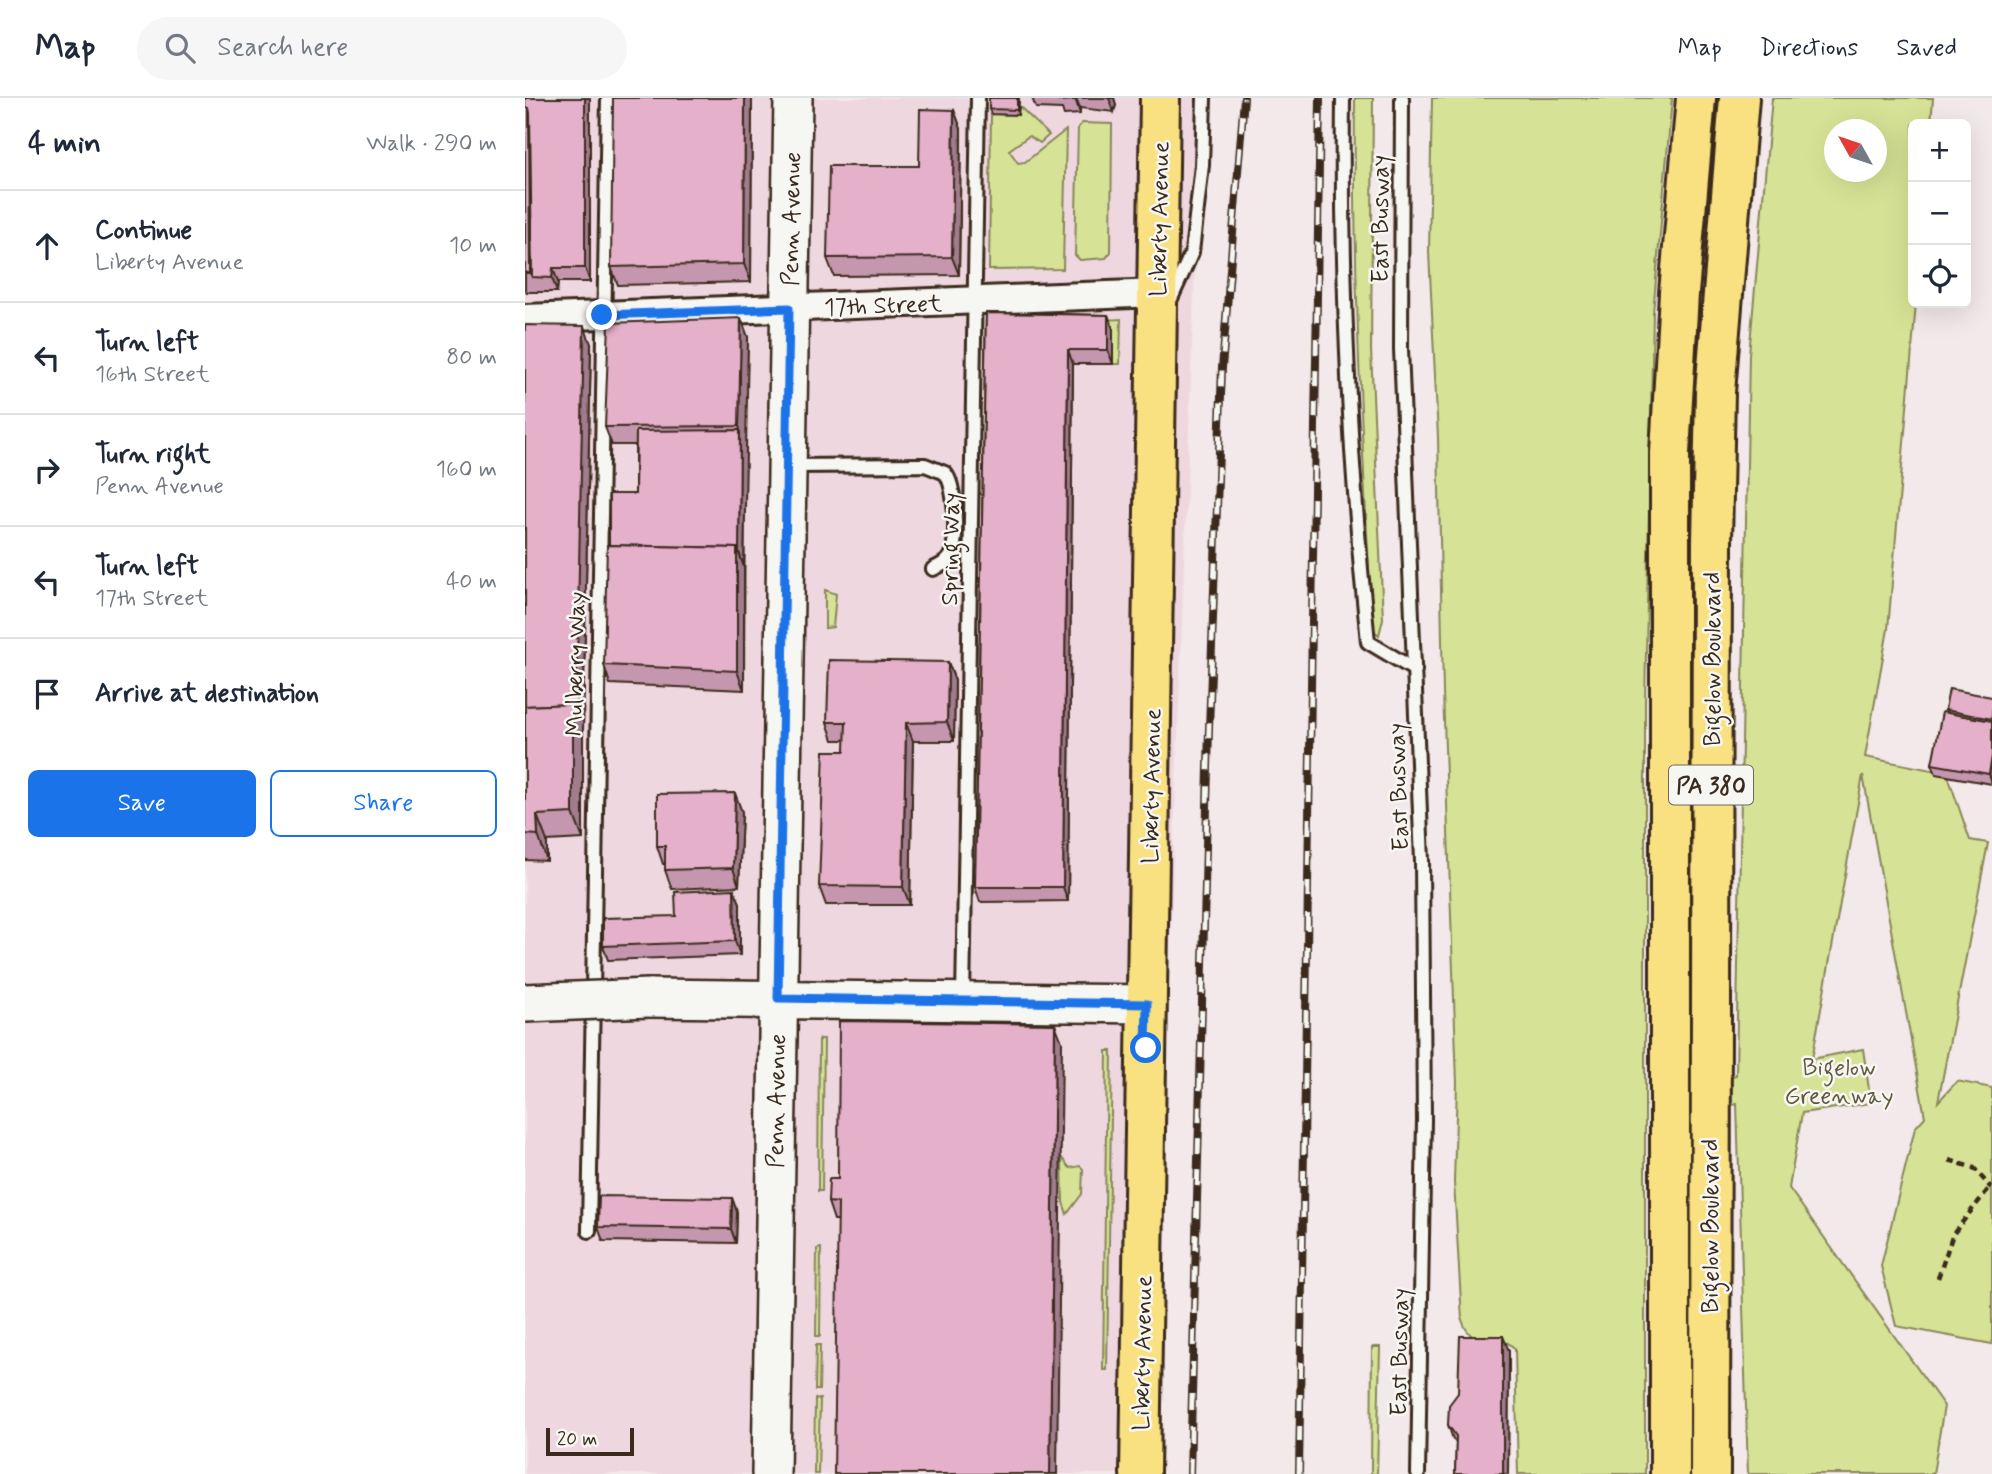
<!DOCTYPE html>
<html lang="en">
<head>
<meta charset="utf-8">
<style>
  :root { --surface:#fff; --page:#f6f6f7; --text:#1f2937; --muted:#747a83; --line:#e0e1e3; --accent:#1a73e8 }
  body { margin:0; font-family:Mynerve,sans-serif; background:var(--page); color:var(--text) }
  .controls { position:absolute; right:21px; top:21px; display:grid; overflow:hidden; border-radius:10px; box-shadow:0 7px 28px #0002 }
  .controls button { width:63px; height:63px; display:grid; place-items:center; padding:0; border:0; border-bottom:2px solid var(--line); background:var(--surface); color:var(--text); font:35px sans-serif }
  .compass { position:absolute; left:1299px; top:21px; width:63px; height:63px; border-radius:50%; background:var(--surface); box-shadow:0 7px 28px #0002; rotate:310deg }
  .scale { position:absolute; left:21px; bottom:18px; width:88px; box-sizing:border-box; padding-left:7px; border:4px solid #3b2a1e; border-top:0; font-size:19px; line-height:24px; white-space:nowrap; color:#3b2a1e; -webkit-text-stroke:5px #f6f6f2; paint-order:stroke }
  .stop { position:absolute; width:21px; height:21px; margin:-16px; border:5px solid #1a73e8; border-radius:50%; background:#fff }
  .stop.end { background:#1a73e8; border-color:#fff; box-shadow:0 2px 7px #0008 }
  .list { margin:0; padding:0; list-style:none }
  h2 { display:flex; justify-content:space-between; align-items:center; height:91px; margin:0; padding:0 28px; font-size:30px }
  h2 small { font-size:23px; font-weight:400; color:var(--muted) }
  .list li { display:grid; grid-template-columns:46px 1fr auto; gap:21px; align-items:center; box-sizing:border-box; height:112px; padding:0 28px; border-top:2px solid var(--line) }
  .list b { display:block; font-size:26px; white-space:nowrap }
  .list p { margin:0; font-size:23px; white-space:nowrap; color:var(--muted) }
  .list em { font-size:23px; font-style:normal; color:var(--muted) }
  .actions { display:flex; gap:14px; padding:21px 28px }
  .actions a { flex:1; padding:16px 0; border:2px solid var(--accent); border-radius:10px; text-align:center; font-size:24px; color:var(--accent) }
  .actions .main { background:var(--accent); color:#fff }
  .icon { flex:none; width:38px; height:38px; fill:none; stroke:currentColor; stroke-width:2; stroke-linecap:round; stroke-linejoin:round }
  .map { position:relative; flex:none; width:1467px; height:1376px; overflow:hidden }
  header { display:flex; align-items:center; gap:42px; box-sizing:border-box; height:98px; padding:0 35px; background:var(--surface); border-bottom:2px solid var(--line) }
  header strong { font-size:33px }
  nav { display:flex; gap:38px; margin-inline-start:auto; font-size:24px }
  .search { width:490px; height:63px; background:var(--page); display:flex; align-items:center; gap:18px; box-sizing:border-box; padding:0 24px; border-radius:38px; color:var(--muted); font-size:26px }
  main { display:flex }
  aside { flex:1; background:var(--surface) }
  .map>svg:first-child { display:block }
  .built { fill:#efd7e0 }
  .green { fill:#d6e396; stroke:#88865a; stroke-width:2; fill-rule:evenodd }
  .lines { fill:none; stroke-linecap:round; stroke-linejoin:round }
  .lane-casing { stroke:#3b2a1e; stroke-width:18 }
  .street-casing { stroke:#3b2a1e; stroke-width:32 }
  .secondary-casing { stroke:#3b2a1e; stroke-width:42 }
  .primary-casing { stroke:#3b2a1e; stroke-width:44 }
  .path { stroke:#3b2a1e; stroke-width:4.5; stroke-dasharray:7 5; stroke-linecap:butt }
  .lane { stroke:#f6f6f2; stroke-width:12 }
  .street { stroke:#f6f6f2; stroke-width:26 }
  .secondary { stroke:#f6f6f2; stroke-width:37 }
  .primary { stroke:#f9e181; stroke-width:38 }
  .rail-casing { stroke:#3b2a1e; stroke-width:8 }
  .rail { stroke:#f6f6f2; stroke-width:5; stroke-dasharray:16; stroke-linecap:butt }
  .secondary-bridge-casing { stroke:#3b2a1e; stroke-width:42; stroke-linecap:butt }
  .secondary-bridge { stroke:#f6f6f2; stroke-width:37 }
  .wall { fill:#c597ae; stroke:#3b2a1e; stroke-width:2 }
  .shaded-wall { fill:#a07b8d; stroke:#3b2a1e; stroke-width:2 }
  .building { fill:#e5b0ca; stroke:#3b2a1e; stroke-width:2 }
  .route { stroke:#1a73e8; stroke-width:9 }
  .labels { text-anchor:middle; stroke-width:5; stroke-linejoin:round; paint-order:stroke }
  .shield { fill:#f6f6f2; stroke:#73675e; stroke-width:2 }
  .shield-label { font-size:23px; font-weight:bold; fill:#3b2a1e }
  .street-label { font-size:24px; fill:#3b2a1e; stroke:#f6f6f2 }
  .park-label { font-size:24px; fill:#62583c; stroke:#f6f6f2 }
</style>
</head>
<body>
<header>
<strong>Map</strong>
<div class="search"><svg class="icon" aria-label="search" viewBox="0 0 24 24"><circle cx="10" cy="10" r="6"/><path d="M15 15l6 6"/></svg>Search here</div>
<nav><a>Map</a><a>Directions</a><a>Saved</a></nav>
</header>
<main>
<aside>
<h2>4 min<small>Walk · 290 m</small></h2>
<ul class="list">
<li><svg class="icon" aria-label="ahead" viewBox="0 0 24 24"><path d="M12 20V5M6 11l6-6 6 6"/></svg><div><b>Continue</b><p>Liberty Avenue</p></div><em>10 m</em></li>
<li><svg class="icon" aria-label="left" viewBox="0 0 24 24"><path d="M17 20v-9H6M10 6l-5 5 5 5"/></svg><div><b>Turn left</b><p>16th Street</p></div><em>80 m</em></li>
<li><svg class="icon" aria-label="right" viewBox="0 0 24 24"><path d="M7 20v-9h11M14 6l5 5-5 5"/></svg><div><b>Turn right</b><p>Penn Avenue</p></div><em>160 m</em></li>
<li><svg class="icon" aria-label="left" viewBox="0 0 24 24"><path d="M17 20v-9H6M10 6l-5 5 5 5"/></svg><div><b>Turn left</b><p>17th Street</p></div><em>40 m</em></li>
<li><svg class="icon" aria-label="arrive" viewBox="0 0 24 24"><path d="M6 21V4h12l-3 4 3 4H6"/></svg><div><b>Arrive at destination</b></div></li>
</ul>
<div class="actions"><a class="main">Save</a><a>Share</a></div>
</aside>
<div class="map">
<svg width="1467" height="1376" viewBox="0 0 1467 1376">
  <rect width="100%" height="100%" fill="#f3e8ea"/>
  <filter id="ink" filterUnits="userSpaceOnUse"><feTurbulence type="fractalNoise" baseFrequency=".0143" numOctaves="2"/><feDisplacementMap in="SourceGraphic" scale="14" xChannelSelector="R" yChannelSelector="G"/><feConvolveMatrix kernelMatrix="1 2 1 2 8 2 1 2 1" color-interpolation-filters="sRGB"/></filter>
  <g filter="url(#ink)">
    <!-- built -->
    <path class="built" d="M 0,0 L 676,0 L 626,1376 L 0,1376 Z"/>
    <!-- green -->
    <g class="green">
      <path d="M 830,0 L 848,0 L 846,252 L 858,521 L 854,537 L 849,533 L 847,525 C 837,350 828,175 830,0 Z"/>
      <path d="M 907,0 L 1147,0 L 1128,215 L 1120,604 L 1120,1376 L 993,1376 L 990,1251 C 972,1230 949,1257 937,1222 L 929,1084 L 932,985 L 918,594 L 913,339 L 904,154 Z"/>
      <path d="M 1247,0 L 1408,0 L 1406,26 L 1388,26 L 1391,205 L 1363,531 L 1340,659 L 1422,675 L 1445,742 L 1463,745 L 1413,1004 L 1432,983 L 1467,990 L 1467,1246 L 1371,1228 L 1356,1168 L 1390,1030 L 1400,1019 L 1338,677 L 1287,961 L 1338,951 L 1346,1005 L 1277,1015 L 1264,1090 L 1419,1308 L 1408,1376 L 1223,1376 L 1212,1006 L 1203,1008 L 1203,979 L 1211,977 L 1224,257 ZM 1310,32 L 1352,32 L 1352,74 L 1310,74 Z"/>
      <path d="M 494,8 L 524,37 L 515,45 L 504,38 L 484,52 L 493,65 L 500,64 L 541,32 L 538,171 L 464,172 L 466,16 L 493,17 Z"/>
      <path d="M 557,25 L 587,26 L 586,154 L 581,160 L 555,162 L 550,157 L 553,30 Z"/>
      <path d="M 596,221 L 595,266 L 588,266 L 502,227 Z"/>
      <path d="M 300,492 L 311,496 L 308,529 L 300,530 Z"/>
      <path d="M 294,941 L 299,941 L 297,1093 L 293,1093 Z"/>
      <path d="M 582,953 L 587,953 L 582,1272 L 578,1272 Z"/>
      <path d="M 537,1060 L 545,1070 L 555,1068 L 558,1071 L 557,1096 L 542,1116 L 538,1104 Z"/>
      <path d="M 296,1150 L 295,1238 L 291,1238 L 292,1151 Z"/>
      <path d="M 291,1247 L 295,1247 L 294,1292 L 290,1292 Z"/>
      <path d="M 847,1249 L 855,1249 L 852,1376 L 846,1376 Z"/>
      <path d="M 290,1301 L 295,1301 L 293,1376 L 289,1376 Z"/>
    </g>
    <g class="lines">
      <!-- lane casing -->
      <g class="lane-casing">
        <g id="lane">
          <path d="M 818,0 C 816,182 824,362 843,544 L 890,572"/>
          <path d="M 877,0 L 876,251 L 897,763 L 899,1022 L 893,1376"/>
          <path d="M 644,205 L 667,154 L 677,67 L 679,0"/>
          <path d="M 265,368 L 400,367 L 420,375 C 431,387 433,443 426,458 C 422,465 415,468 408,471"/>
          <path d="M 438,902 L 453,0"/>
          <path d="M 64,1133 L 83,0"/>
        </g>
      </g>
      <!-- street casing -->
      <g class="street-casing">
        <path id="street" d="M 0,220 L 633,195"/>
      </g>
      <!-- secondary casing -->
      <g class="secondary-casing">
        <g id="secondary">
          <path d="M 124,900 L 622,906"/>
          <path d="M 246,1376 L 268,0"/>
        </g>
      </g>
      <!-- primary casing -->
      <g class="primary-casing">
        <g id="primary">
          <path d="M 615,1376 L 635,0"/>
          <path d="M 1145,1376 L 1145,355 L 1154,195 L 1171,0"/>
          <path d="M 1185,1376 L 1187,444 L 1190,294 L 1214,0"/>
        </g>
      </g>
      <!-- path -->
      <g class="path">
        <path d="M 1424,1062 L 1449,1070 L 1466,1090"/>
        <path d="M 1413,1180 L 1428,1136 L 1465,1089"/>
      </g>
      <!-- lane -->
      <use href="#lane" class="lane"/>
      <!-- street -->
      <use href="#street" class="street"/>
      <!-- secondary -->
      <use href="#secondary" class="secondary"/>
      <!-- primary -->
      <use href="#primary" class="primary"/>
      <!-- rail casing -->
      <g class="rail-casing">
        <g id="rail">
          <path d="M 665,1376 L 684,630 L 697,270 L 719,0"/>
          <path d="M 774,1376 L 795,0"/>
        </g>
      </g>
      <!-- rail -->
      <use href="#rail" class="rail"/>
      <!-- secondary-bridge casing -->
      <g class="secondary-bridge-casing">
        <path id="secondary-bridge" d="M 0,905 L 124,900"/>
      </g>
      <!-- secondary-bridge -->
      <use href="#secondary-bridge" class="secondary-bridge"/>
    </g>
    <!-- wall -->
    <g class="wall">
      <path d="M 0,0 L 65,0 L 65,184 L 33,184 L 32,194 L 0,194 Z"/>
      <path d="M 227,0 L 226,184 L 93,187 L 86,169 Z"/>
      <path d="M 494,0 L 493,17 L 466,16 L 464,11 Z"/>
      <path d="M 507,0 L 589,0 L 591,7 L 589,14 L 555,10 L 555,16 L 539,17 L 537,11 L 511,10 Z"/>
      <path d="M 429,12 L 436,31 L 434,177 L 309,178 L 302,160 L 394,68 Z"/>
      <path d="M 461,215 L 583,217 L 588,231 L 588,266 L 548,266 L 543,803 L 455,804 L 450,789 Z"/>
      <path d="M 0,227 L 66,246 L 58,632 L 58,741 L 22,743 L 22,763 L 0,762 Z"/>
      <path d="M 223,239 L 220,347 L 219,592 L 85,586 L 79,567 L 110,396 L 110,347 L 87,347 L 80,329 Z"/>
      <path d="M 423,564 L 430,583 L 429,643 L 388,643 L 385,807 L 301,807 L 294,788 L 320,653 L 321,642 L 308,642 L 302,624 Z"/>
      <path d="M 1467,599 L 1467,686 L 1411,676 L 1407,666 L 1421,614 L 1420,612 Z"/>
      <path d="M 217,714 L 214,788 L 147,791 L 140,772 L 140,766 L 138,766 L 132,748 Z"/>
      <path d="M 215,805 L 215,857 L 83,862 L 78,848 Z"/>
      <path d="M 537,944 L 313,1122 L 309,1122 L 303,1104 L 313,1081 Z"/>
      <path d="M 207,1100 L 212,1114 L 211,1145 L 78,1143 L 73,1129 Z"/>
      <path d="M 984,1253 L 983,1376 L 930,1376 L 931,1345 L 928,1341 L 923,1327 Z"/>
    </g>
    <!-- shaded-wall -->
    <g class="shaded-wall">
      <path d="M 60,0 L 65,0 L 65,184 L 60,170 Z"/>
      <path d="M 220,0 L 227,0 L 226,184 L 219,166 Z"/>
      <path d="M 492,0 L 494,0 L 493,17 L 492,12 Z"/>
      <path d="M 550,0 L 551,0 L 555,10 L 555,16 Z"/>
      <path d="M 584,0 L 589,0 L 591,7 L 589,14 Z"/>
      <path d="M 4,10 L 11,29 L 7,179 L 5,175 Z"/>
      <path d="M 429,12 L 436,31 L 434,177 L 427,159 Z"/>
      <path d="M 28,170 L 33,184 L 32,194 L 27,180 Z"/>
      <path d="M 583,217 L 588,231 L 588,266 L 583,252 Z"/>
      <path d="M 216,220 L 223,239 L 219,469 L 214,454 L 215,332 L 214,328 Z"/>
      <path d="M 59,228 L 66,246 L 58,632 L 58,741 L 48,715 L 48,606 Z"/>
      <path d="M 543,252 L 548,266 L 543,803 L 538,789 Z"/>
      <path d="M 212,450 L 219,469 L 219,592 L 212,573 Z"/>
      <path d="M 423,564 L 430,583 L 429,643 L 422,624 Z"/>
      <path d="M 381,625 L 388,643 L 385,807 L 378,789 Z"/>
      <path d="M 1467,658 L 1467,686 L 1464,676 Z"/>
      <path d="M 210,695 L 217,714 L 214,788 L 208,770 Z"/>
      <path d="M 12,717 L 22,743 L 22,763 L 13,737 Z"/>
      <path d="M 209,791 L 215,805 L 215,857 L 210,843 Z"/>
      <path d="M 530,926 L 537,944 L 532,1376 L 525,1376 Z"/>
      <path d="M 207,1100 L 212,1114 L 211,1145 L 206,1131 Z"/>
      <path d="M 978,1238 L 984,1253 L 983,1376 L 978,1376 Z"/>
    </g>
    <!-- building -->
    <g class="building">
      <path d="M 0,0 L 60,0 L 60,170 L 28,170 L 27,180 L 7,179 L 5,15 L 4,10 L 0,10 Z"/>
      <path d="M 88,0 L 220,0 L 219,166 L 86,169 Z"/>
      <path d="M 464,0 L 492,0 L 492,12 L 464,11 Z"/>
      <path d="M 534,0 L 550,0 L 549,2 L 534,3 Z"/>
      <path d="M 0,10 L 4,10 L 5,175 L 0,175 Z"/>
      <path d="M 395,11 L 429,12 L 427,159 L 302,160 L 304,68 L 394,68 Z"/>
      <path d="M 461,215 L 583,217 L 583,252 L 543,252 L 538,789 L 450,789 Z"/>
      <path d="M 216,220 L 214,328 L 80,329 L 84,225 Z"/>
      <path d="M 0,227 L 59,228 L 51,614 L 48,606 L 0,608 Z"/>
      <path d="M 215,332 L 214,454 L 212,450 L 84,447 L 84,396 L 110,396 L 111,333 Z"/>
      <path d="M 82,447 L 212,450 L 212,573 L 79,567 Z"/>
      <path d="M 304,562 L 423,564 L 422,624 L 381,625 L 378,789 L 294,788 L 299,653 L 320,653 L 321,624 L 302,624 Z"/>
      <path d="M 1424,591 L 1467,599 L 1467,621 L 1420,612 Z"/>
      <path d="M 48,606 L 48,715 L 12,717 L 13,737 L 0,736 L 0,608 Z"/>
      <path d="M 1417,614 L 1467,623 L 1467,658 L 1464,676 L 1407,666 Z"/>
      <path d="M 210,695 L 208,770 L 140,772 L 140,748 L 132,748 L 132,696 Z"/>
      <path d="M 209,791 L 210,843 L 78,848 L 78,820 L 151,818 L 150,794 Z"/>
      <path d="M 314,923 L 530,926 L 525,1376 L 309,1376 L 313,1105 L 303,1104 L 304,1081 L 313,1081 Z"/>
      <path d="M 74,1098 L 207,1100 L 206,1131 L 73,1129 Z"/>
      <path d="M 935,1238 L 978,1238 L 978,1376 L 930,1376 L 931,1338 L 923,1327 L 924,1307 L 933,1295 Z"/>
    </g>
  </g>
  <g class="lines" filter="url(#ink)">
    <!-- route -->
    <path class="route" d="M 77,217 L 264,210 L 253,900 L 622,906 L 621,950"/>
  </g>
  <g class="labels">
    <!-- shield labels -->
    <rect class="shield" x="1144" y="667.5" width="84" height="39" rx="5"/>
    <g class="shield-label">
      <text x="1186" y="695">PA 380</text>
    </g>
    <!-- street labels -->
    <g class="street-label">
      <text transform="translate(266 121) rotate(-89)" y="8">Penn Avenue</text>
      <text transform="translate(634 121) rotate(-89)" y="8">Liberty Avenue</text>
      <text transform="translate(855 121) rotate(-90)" y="8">East Busway</text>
      <text transform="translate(358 207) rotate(-2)" y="8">17th Street</text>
      <text transform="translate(425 451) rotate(-89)" y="8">Spring Way</text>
      <text transform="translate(1187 561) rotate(-90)" y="8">Bigelow Boulevard</text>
      <text transform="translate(50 566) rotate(-89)" y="8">Mulberry Way</text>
      <text transform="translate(626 688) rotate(-89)" y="8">Liberty Avenue</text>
      <text transform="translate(873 689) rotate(-92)" y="8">East Busway</text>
      <text transform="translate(251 1003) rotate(-89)" y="8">Penn Avenue</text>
      <text transform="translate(1185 1128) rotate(-90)" y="8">Bigelow Boulevard</text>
      <text transform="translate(874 1254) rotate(-89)" y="8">East Busway</text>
      <text transform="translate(617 1255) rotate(-89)" y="8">Liberty Avenue</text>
    </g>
    <!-- park labels -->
    <g class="park-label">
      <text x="1314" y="977">Bigelow<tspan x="1314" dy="28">Greenway</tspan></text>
    </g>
  </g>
</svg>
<div class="controls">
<button>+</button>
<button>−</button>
<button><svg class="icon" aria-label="locate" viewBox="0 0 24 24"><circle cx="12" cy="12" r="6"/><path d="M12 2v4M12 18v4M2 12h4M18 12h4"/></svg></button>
</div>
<svg class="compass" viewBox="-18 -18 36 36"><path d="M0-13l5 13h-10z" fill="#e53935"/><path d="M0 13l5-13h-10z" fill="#747a83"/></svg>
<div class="scale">20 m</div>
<div class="stop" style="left:621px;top:950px"></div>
<div class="stop end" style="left:77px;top:217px"></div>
</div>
</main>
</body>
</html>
